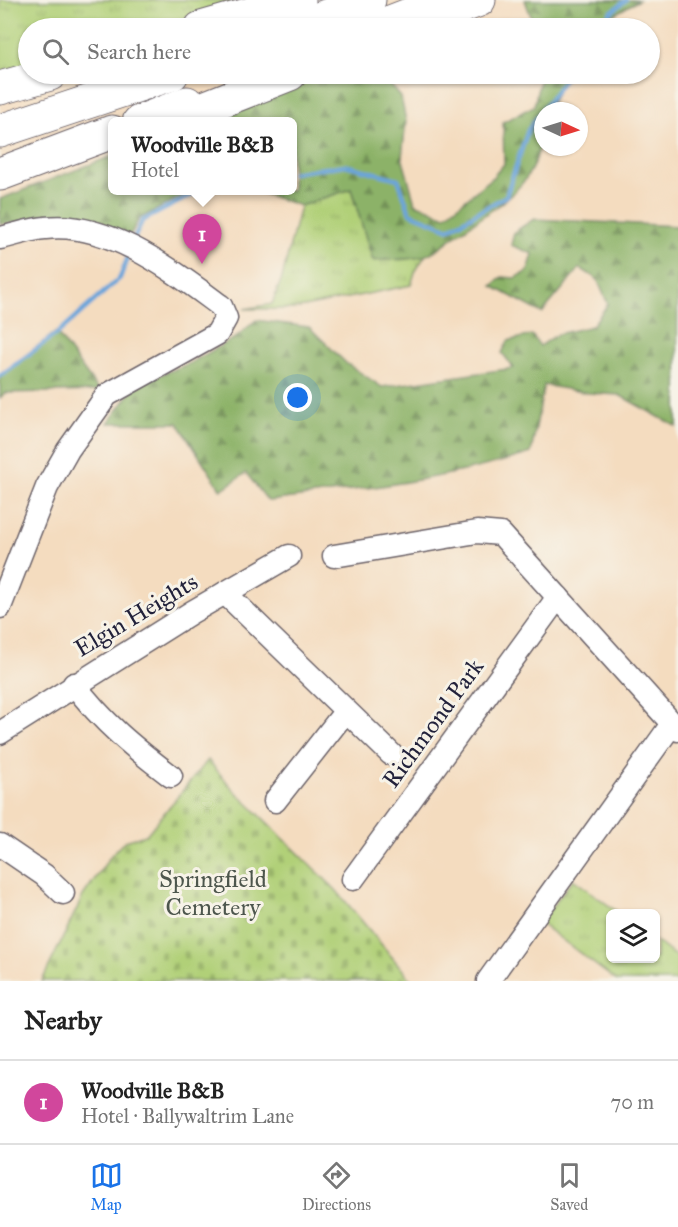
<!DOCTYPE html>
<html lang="en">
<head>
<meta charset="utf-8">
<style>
  :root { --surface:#fff; --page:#f2f2f2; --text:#222; --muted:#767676; --line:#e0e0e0; --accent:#1a73e8 }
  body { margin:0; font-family:"IM FELL Great Primer",serif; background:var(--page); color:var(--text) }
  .controls { position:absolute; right:18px; bottom:18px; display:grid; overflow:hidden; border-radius:9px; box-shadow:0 2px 4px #0004 }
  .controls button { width:54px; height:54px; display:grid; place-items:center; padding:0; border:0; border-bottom:2px solid var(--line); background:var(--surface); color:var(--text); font:30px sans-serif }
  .compass { position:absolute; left:534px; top:102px; width:54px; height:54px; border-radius:50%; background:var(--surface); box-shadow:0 2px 4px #0004; rotate:94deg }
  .you { position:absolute; left:298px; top:398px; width:21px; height:21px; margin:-15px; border:4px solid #fff; border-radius:50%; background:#1a73e8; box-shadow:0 0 0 9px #1a73e833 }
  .badge { display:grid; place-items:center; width:39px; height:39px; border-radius:50%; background:var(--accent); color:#fff; font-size:20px; font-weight:700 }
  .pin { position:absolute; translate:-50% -50px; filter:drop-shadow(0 2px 3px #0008) }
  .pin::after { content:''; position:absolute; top:32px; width:21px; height:18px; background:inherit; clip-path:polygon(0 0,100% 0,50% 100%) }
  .popup { position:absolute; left:108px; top:117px; width:189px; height:78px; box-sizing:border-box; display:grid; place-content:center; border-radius:9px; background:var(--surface); filter:drop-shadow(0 2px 4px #0005); font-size:20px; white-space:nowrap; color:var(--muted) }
  .popup b { font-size:22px; color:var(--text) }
  .popup::after { content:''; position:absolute; left:50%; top:100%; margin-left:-12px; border:12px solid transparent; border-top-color:var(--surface) }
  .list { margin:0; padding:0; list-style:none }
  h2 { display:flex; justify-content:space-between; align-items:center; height:78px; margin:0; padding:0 24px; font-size:26px }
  h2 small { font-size:20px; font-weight:400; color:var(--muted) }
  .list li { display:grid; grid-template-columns:39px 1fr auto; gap:18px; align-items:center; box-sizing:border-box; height:84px; padding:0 24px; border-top:2px solid var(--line) }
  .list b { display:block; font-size:22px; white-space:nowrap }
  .list p { margin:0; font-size:20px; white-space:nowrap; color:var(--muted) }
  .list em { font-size:20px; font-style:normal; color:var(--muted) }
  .icon { flex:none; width:33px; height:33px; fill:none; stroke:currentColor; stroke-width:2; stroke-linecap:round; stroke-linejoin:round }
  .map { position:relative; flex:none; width:678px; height:981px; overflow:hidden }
  .search { position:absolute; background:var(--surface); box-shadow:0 2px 4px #0004; left:18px; right:18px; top:18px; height:66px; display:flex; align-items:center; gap:15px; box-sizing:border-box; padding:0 21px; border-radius:33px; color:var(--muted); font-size:22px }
  .sheet { height:162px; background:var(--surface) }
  nav { display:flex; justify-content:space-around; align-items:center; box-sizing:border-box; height:84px; border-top:2px solid var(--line); background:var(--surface); font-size:16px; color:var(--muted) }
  nav a { display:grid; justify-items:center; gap:3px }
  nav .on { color:var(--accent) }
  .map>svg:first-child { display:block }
  .grass { fill:url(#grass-tufts); stroke:#6a795a; stroke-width:1.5 }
  .forest { fill:url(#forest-firs); stroke:#576a52; stroke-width:1.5 }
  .cemetery { fill:url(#cemetery-stones); stroke:#6a795a; stroke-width:1.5 }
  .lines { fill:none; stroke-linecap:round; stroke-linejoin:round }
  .stream { stroke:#6ba4da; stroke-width:4.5 }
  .minor-casing { stroke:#6c6369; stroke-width:25 }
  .highway-casing { stroke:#6c6369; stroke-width:35 }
  .minor { stroke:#fff; stroke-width:22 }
  .highway { stroke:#fff; stroke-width:33 }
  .labels { text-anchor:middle; stroke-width:6; stroke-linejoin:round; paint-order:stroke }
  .street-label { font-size:24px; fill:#22223b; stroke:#f7f3e8 }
  .park-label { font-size:24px; fill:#4d564d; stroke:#f7f3e8 }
</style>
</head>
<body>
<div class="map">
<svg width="678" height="981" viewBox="0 0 678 981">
  <defs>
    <pattern id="grass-tufts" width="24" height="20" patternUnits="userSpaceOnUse" patternTransform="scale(1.5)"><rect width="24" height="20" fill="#b1d078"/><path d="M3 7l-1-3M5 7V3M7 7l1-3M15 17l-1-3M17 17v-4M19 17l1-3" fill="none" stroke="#98b269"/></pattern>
    <pattern id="forest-firs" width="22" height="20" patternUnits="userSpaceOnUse" patternTransform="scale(1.5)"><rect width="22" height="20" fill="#8cb268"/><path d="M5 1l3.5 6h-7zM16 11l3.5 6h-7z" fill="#729057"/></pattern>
    <pattern id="cemetery-stones" width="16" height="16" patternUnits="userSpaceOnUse" patternTransform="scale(1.5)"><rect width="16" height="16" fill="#b1d078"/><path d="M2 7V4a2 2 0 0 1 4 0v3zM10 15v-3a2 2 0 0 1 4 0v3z" fill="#98b269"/></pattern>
  </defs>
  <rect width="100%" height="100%" fill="#f7f3e8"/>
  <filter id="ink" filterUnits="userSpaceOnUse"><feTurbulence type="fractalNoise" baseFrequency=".0167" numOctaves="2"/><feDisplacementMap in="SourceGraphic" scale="12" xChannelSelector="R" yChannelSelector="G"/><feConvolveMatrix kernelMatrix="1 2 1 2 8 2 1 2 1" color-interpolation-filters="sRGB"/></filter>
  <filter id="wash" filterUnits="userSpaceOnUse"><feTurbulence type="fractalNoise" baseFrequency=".008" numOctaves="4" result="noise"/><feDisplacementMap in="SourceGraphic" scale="24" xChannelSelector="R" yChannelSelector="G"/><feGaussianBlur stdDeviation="1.35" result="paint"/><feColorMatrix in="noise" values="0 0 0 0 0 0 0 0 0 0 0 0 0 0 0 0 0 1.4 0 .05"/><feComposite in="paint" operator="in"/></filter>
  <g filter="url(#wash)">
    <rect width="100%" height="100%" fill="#f4dcbf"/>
    <!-- grass -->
    <g class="grass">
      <path d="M 0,0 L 244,0 L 153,28 L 28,28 L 28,68 L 0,77 Z"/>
      <path d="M 351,189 L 373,261 L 425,256 L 415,272 L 411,285 L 294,309 L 244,309 L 272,304 L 282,278 L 300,206 Z"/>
      <path d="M 573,879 L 619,913 L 610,914 L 610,958 L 656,958 L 656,941 L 678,958 L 678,981 L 617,981 L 540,923 Z"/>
    </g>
    <!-- forest -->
    <g class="forest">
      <path d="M 525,0 L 639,0 L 601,22 L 596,28 L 535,28 Z"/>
      <path d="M 320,74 L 381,74 L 401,97 L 406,121 L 402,157 L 415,203 L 445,216 L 491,179 L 504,164 L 503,122 L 534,106 L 541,74 L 566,74 L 547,111 L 543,111 C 543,180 515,194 463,230 C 451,238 437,252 424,256 C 409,261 389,259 373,261 L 351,189 L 300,206 L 256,191 L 292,190 L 292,122 L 200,122 Z"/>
      <path d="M 112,156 L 112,190 L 191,191 L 139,219 L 130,235 L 50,220 L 0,224 L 0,199 Z"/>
      <path d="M 534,219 L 678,226 L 677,427 L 619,395 L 588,393 L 544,385 L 531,453 C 442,481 360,489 268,501 L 246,473 L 221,490 L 178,423 L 108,423 L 137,384 L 190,363 L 235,338 L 256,320 L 309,327 L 346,363 L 382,387 L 514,368 L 502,353 L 508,341 L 532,335 L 540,346 L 558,334 L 592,326 L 608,304 L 597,279 L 580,268 L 542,313 L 492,286 L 502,277 L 515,278 L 528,271 L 533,254 L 511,245 L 514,232 Z"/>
      <path d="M 56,332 L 99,391 L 5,393 L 0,398 L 0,375 Z"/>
    </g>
    <!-- cemetery -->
    <path class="cemetery" d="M 208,760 L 231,787 L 336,890 L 412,981 L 42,981 L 83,896 L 112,854 L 125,841 L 146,835 Z"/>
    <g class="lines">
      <!-- stream -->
      <g class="stream">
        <path d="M 600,28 L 610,13 L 626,0"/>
        <path d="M 292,173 L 345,165 L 398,179 L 410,213 L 449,229 L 506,196 L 528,130 L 568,74"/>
        <path d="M 133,241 L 142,221 L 201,190"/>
        <path d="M 0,376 L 59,332 L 120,278 L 129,254"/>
      </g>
    </g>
  </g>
  <g filter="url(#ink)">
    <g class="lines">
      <!-- minor casing -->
      <g class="minor-casing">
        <g id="minor">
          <path d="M 0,238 C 15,235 30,229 45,228 C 108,220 173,271 221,306 L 226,318 L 217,334 L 107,395 L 68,450 L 47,487 L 0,607"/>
          <path d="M 334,556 L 477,532 L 501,534 L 678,730"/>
          <path d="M 225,593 L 391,754"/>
          <path d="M 74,684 C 103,723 133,747 171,776"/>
          <path d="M 0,733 L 192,612 L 289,556"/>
          <path d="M 275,801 L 345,712"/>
          <path d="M 0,845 L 44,875 L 63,893"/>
          <path d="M 353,879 L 558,597"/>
          <path d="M 488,981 L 672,724"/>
        </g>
      </g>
      <!-- highway casing -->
      <g class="highway-casing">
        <g id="highway">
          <path d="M 201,28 L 299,0"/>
          <path d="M 294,28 L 369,0"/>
          <path d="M 375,28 L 424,9"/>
          <path d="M 406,28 L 479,0"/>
          <path d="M 0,88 L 50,74"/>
          <path d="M 139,122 L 187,103"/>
          <path d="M 168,122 L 290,74"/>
          <path d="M 0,131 L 172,74"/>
          <path d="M 0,174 L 112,132"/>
        </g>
      </g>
      <!-- minor -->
      <use href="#minor" class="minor"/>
      <!-- highway -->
      <use href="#highway" class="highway"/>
    </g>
  </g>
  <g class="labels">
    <!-- street labels -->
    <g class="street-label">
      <text transform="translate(136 615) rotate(-31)" y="8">Elgin Heights</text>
      <text transform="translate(433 723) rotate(-54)" y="8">Richmond Park</text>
    </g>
    <!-- park labels -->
    <g class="park-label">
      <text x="213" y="887">Springfield<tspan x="213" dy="28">Cemetery</tspan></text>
    </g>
  </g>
</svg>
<div class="controls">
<button><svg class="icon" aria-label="layers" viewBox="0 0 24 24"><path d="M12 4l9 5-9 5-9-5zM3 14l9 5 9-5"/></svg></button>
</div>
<svg class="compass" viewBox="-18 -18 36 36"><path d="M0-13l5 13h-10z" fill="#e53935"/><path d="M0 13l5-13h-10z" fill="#767676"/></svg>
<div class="you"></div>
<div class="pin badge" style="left:202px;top:264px;background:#d1479c">1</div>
<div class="popup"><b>Woodville B&amp;B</b>Hotel</div>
<div class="search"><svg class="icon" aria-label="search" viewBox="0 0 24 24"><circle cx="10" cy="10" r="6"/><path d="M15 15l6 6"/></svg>Search here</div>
</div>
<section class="sheet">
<h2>Nearby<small></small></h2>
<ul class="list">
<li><span class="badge" style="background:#d1479c">1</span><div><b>Woodville B&amp;B</b><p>Hotel · Ballywaltrim Lane</p></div><em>70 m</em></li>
</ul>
</section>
<nav>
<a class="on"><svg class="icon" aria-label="map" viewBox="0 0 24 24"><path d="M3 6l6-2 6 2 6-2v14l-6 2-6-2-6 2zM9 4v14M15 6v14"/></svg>Map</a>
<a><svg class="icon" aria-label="directions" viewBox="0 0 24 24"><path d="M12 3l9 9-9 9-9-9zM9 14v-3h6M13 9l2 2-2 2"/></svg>Directions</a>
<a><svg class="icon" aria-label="saved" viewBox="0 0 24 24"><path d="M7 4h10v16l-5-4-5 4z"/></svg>Saved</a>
</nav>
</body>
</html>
